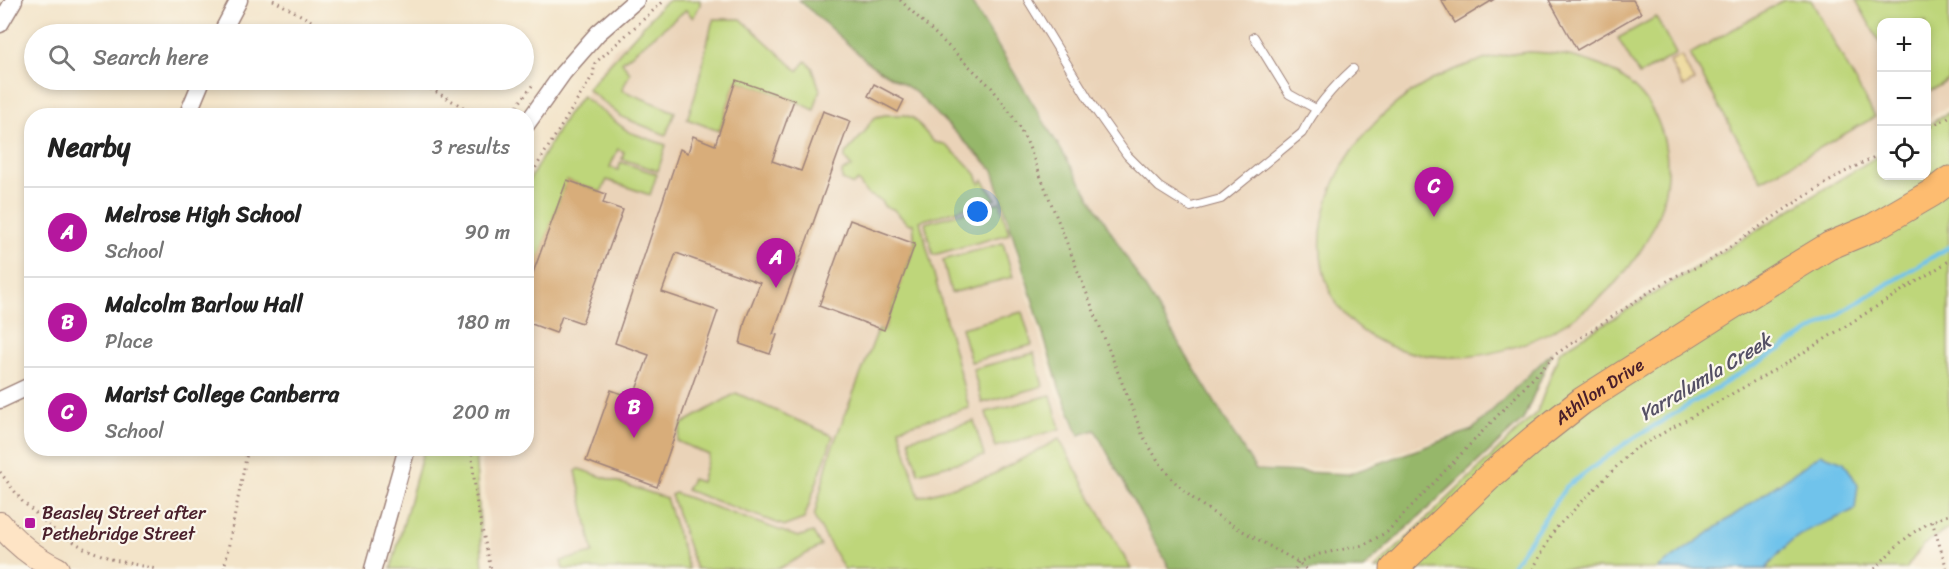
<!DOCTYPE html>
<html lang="en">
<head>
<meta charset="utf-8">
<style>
  :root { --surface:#fff; --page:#f2f2f2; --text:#222; --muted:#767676; --line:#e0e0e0; --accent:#b5179e }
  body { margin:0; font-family:Sriracha,sans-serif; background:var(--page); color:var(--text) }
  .controls { position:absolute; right:18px; top:18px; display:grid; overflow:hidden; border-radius:12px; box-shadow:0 3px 9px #0003 }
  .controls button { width:54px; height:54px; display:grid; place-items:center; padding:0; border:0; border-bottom:2px solid var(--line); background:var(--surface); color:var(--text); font:30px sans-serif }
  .you { position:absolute; left:978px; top:212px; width:21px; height:21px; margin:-15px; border:4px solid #fff; border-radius:50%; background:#1a73e8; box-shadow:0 0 0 9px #1a73e833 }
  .badge { display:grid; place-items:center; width:39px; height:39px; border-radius:50%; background:var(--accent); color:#fff; font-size:20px; font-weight:700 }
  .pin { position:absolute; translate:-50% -50px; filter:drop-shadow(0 2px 3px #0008) }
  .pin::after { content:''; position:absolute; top:32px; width:21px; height:18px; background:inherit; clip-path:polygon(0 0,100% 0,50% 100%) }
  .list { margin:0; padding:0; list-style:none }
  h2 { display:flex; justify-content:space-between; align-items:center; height:78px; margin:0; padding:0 24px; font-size:26px }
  h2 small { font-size:20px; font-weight:400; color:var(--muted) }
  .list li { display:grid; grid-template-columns:39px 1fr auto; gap:18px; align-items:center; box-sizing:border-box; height:90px; padding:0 24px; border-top:2px solid var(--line) }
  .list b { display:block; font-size:22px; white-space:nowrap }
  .list p { margin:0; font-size:20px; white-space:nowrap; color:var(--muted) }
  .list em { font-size:20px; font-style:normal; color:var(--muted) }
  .icon { flex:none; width:33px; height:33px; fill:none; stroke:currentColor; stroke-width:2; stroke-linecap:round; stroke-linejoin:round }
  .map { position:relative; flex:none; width:1949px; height:569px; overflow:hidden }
  .search { position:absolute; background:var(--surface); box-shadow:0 3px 9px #0003; left:24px; top:24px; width:510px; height:66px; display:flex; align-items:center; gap:15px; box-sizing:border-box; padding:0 21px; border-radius:33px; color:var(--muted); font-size:22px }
  .panel { position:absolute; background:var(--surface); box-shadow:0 3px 9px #0003; left:24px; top:108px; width:510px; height:348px; border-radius:24px }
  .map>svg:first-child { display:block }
  .built { fill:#ead3b8 }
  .green { fill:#bed67a; stroke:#847a52; stroke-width:1.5 }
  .forest { fill:#96b76a; stroke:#706b4a; stroke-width:1.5 }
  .sand { fill:#eeda9e; stroke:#9c7c64; stroke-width:1.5 }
  .water { fill:#6fc3eb; stroke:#5c718b; stroke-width:1.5 }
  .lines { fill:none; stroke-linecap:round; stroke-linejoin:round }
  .stream { stroke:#6fc3eb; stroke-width:4.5 }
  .building { fill:#d8ad7a }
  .service-casing { stroke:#9e827a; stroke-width:10 }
  .minor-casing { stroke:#9e827a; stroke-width:19 }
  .secondary-casing { stroke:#9e827a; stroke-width:26 }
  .primary-casing { stroke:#9e827a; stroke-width:29 }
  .path { stroke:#9e827a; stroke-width:3; stroke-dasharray:1.5 4.5; stroke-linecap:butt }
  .service { stroke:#fff; stroke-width:8 }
  .minor { stroke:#fff; stroke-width:16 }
  .secondary { stroke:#fee4c5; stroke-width:24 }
  .primary { stroke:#fdbc6f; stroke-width:27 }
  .poi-dot { fill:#b5179e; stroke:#fbf7ec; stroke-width:2 }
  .labels { text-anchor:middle; stroke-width:4.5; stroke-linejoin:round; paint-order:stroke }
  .street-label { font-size:18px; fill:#4a1f2b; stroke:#fbf7ec }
  .poi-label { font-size:18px; fill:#4a1f2b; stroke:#fbf7ec; text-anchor:start }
  .water-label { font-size:20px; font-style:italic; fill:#555065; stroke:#fbf7ec }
</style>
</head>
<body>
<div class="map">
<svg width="1949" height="569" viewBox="0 0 1949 569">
  <rect width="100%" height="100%" fill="#fbf7ec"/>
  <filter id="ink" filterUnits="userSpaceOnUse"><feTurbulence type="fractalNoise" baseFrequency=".0167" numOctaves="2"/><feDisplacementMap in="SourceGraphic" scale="12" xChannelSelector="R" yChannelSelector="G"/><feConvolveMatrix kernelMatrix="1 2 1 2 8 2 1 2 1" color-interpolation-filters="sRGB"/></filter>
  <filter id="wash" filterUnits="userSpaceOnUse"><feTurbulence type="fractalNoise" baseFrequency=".008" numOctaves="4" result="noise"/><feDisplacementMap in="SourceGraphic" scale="24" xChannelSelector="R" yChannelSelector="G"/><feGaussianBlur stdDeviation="1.35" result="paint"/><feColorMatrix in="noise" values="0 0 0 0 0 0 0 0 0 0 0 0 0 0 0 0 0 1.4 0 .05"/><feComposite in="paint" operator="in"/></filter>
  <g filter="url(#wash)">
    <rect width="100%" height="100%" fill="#f3e4c9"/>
    <!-- built -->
    <g class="built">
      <path d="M 689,0 L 795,0 L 871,65 L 913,91 L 992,170 L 1054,387 L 1079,438 L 1093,431 L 1169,569 L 494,569 L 480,449 L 526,448 L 527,189 L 614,49 Z"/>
      <path d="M 972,0 L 1949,0 L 1949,106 L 1927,119 L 1926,22 L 1882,22 L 1881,147 L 1649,287 L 1602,320 L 1551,351 L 1472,428 L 1354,467 L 1257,469 Z"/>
    </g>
    <!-- green -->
    <g class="green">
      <path d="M 670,0 L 700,0 L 700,5 L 693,18 L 686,10 L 622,62 L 630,73 L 622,90 L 675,112 L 666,135 L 622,117 L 587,89 L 661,6 Z"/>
      <path d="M 1784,0 L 1811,0 L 1875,117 L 1761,181 L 1690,54 Z"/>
      <path d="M 1856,0 L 1949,0 L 1949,80 L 1927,93 L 1926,22 L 1882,22 L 1881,45 Z"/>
      <path d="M 1656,17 L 1676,54 L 1639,75 L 1618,38 Z"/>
      <path d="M 714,19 L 741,19 L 798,71 L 806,61 L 812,67 L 820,90 L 814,110 L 794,100 L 736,80 L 719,131 L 687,119 L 695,96 L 712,23 Z"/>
      <path d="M 1529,52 C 1574,53 1619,64 1647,102 C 1664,126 1670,156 1666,185 C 1651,283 1541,361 1445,357 C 1302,350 1288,214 1374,124 C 1415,81 1471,57 1529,52 Z"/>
      <path d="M 582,96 L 629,132 L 666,145 L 658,171 L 622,159 L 624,152 L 618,149 L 610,167 L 618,170 L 621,162 L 657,174 L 650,195 L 607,180 L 601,192 L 567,180 L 527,292 L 527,184 L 566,116 Z"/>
      <path d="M 1949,112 L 1949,528 L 1923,545 L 1906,569 L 1375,569 L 1537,412 L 1560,351 L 1881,154 L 1882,176 L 1926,176 L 1927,126 Z"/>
      <path d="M 885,115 L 905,115 L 913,118 L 934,142 L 944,144 L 964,161 L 976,174 L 980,184 L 983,180 L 996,199 L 920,221 L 969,408 L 899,428 L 919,497 L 988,477 L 1059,439 L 1131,569 L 844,569 L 814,517 L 830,453 L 878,330 L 884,330 L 915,244 L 913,224 L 907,223 L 893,209 L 885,207 L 880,200 L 867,194 L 858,181 L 853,185 L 842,180 L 842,172 L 852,167 L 845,159 L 845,154 L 864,133 L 871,121 L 876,117 Z"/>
      <path d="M 1000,202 L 1009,234 L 933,255 L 925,223 Z"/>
      <path d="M 1003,243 L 1013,277 L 951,293 L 943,260 Z"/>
      <path d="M 1022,312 L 1032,345 L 971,362 L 961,328 Z"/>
      <path d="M 1034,353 L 1043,386 L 982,403 L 973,369 Z"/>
      <path d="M 736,393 L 833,436 L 804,519 L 785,526 L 686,490 L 692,479 L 701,482 L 709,455 L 677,441 L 682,424 Z"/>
      <path d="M 1051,395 L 1060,429 L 995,447 L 986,412 Z"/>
      <path d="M 974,421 L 984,456 L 918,473 L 909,439 Z"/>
      <path d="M 424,449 L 475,449 L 483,569 L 391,569 Z"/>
      <path d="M 579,469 L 666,498 L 689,569 L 563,569 L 561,561 L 593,553 L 576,471 Z"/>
      <path d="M 675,493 L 798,537 L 813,532 L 821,546 L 778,569 L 696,569 L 671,495 Z"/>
    </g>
    <!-- forest -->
    <path class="forest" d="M 799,0 L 970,0 L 1256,470 L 1349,474 L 1472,430 L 1552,352 L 1523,420 L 1363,569 L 1170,569 L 1095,430 L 1079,435 L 1059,387 L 993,170 L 913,90 L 871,65 Z"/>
    <!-- sand -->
    <path class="sand" d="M 1681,56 L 1694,81 L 1683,87 L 1670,62 Z"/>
    <!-- water -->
    <path class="water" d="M 1821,454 L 1844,462 L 1858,485 L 1855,509 C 1835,521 1809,526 1792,541 C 1782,549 1774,559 1766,569 L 1657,569 Z"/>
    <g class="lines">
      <!-- stream -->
      <path class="stream" d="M 1510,569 L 1566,487 L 1626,443 L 1949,247"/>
    </g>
    <g id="blocks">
      <!-- building -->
      <g class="building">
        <path d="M 1441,0 L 1493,0 L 1455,23 Z"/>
        <path d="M 1549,0 L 1633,0 L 1641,13 L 1577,50 Z"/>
        <path d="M 736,80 L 794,100 L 772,161 L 801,171 L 823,111 L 850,121 L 773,334 L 777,335 L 770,354 L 740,344 L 745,321 L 760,283 L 676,253 L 662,292 L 718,311 L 657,487 L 586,461 L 611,390 L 633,398 L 649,355 L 615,343 L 680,149 L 688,153 L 693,136 L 715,145 Z"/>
        <path d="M 874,84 L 904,100 L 898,112 L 868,96 Z"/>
        <path d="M 567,180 L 606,194 L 603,203 L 623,210 L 582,323 L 562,316 L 556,333 L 526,322 L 526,292 Z"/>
        <path d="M 850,220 L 915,244 L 884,330 L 819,306 Z"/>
      </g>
    </g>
  </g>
  <g filter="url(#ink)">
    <use href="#blocks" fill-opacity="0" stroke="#9e827a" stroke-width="1.5"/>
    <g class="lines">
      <!-- service casing -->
      <g class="service-casing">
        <g id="service">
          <path d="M 1028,0 L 1094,108 L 1127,155 L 1159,187 L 1191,207 L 1221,199 L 1302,133 C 1315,108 1332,88 1353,69"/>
          <path d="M 1254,37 L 1289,94 L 1316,109"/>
        </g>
      </g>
      <!-- minor casing -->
      <g class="minor-casing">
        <g id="minor">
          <path d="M 0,24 L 14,0"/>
          <path d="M 221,34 L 239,0"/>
          <path d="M 187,116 L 202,80"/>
          <path d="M 526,125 L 563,73 L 598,33 L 636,0"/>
          <path d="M 0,400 L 32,385"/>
          <path d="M 373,569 L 407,448"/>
        </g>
      </g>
      <!-- secondary casing -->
      <g class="secondary-casing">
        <path id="secondary" d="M 0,524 C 15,542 36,559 57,569"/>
      </g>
      <!-- primary casing -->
      <g class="primary-casing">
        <g id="primary">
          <path id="s1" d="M 1394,569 L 1490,476 L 1535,438 L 1582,401 L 1728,308 L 1829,246 L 1872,228 L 1932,193 L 1949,180"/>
        </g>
      </g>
      <!-- path -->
      <g class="path">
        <path d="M 273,0 L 335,34"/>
        <path d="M 900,0 L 992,88 L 1013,117 L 1027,142 L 1143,436 C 1153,453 1162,468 1175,482 C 1204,513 1260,540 1298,562 L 1306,569"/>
        <path d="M 415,80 L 479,116"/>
        <path d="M 510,116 L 534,83"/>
        <path d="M 1926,129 L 1949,117"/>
        <path d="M 526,183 L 593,75 L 595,63 L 665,0"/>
        <path d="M 471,448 L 477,506 L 491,569"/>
        <path d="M 0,472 L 22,501 L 54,530 L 84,548 L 114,560 L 156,569"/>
        <path d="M 1932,521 L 1947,569"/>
        <path d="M 224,569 L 248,448"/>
        <path d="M 1295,569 L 1298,562 L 1320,554 L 1364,545 L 1387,532 L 1556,354 L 1654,289 L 1676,276 L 1708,262 L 1790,206 L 1841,174 L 1882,153"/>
        <path d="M 1533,569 L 1555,529 L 1633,450 L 1790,361 L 1949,261"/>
        <path d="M 1875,569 C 1897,544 1917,525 1949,515"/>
      </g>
      <!-- service -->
      <use href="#service" class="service"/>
      <!-- minor -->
      <use href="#minor" class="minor"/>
      <!-- secondary -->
      <use href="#secondary" class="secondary"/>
      <!-- primary -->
      <use href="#primary" class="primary"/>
    </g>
  </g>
  <!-- markers -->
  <rect class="poi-dot" x="24" y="517" width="12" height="12" rx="3"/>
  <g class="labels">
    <!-- street labels -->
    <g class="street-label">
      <text dy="6" stroke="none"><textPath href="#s1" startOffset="272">Athllon Drive</textPath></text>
    </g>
    <!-- poi labels -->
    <g class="poi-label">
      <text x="42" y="519">Beasley Street after<tspan x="42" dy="21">Pethebridge Street</tspan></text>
    </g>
    <!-- water labels -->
    <g class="water-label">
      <text transform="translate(1705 377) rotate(-31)" y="7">Yarralumla Creek</text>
    </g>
  </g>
</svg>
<div class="controls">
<button>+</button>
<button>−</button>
<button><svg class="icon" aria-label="locate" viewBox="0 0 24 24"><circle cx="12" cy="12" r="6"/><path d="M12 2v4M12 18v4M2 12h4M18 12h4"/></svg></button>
</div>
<div class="you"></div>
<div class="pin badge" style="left:776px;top:288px">A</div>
<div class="pin badge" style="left:634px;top:438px">B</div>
<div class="pin badge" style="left:1434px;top:217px">C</div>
<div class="search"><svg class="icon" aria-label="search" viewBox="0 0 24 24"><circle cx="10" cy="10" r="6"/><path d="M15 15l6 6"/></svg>Search here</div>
<section class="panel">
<h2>Nearby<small>3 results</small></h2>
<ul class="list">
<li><span class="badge">A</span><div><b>Melrose High School</b><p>School</p></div><em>90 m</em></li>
<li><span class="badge">B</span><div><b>Malcolm Barlow Hall</b><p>Place</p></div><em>180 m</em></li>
<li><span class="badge">C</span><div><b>Marist College Canberra</b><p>School</p></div><em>200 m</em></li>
</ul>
</section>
</div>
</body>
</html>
